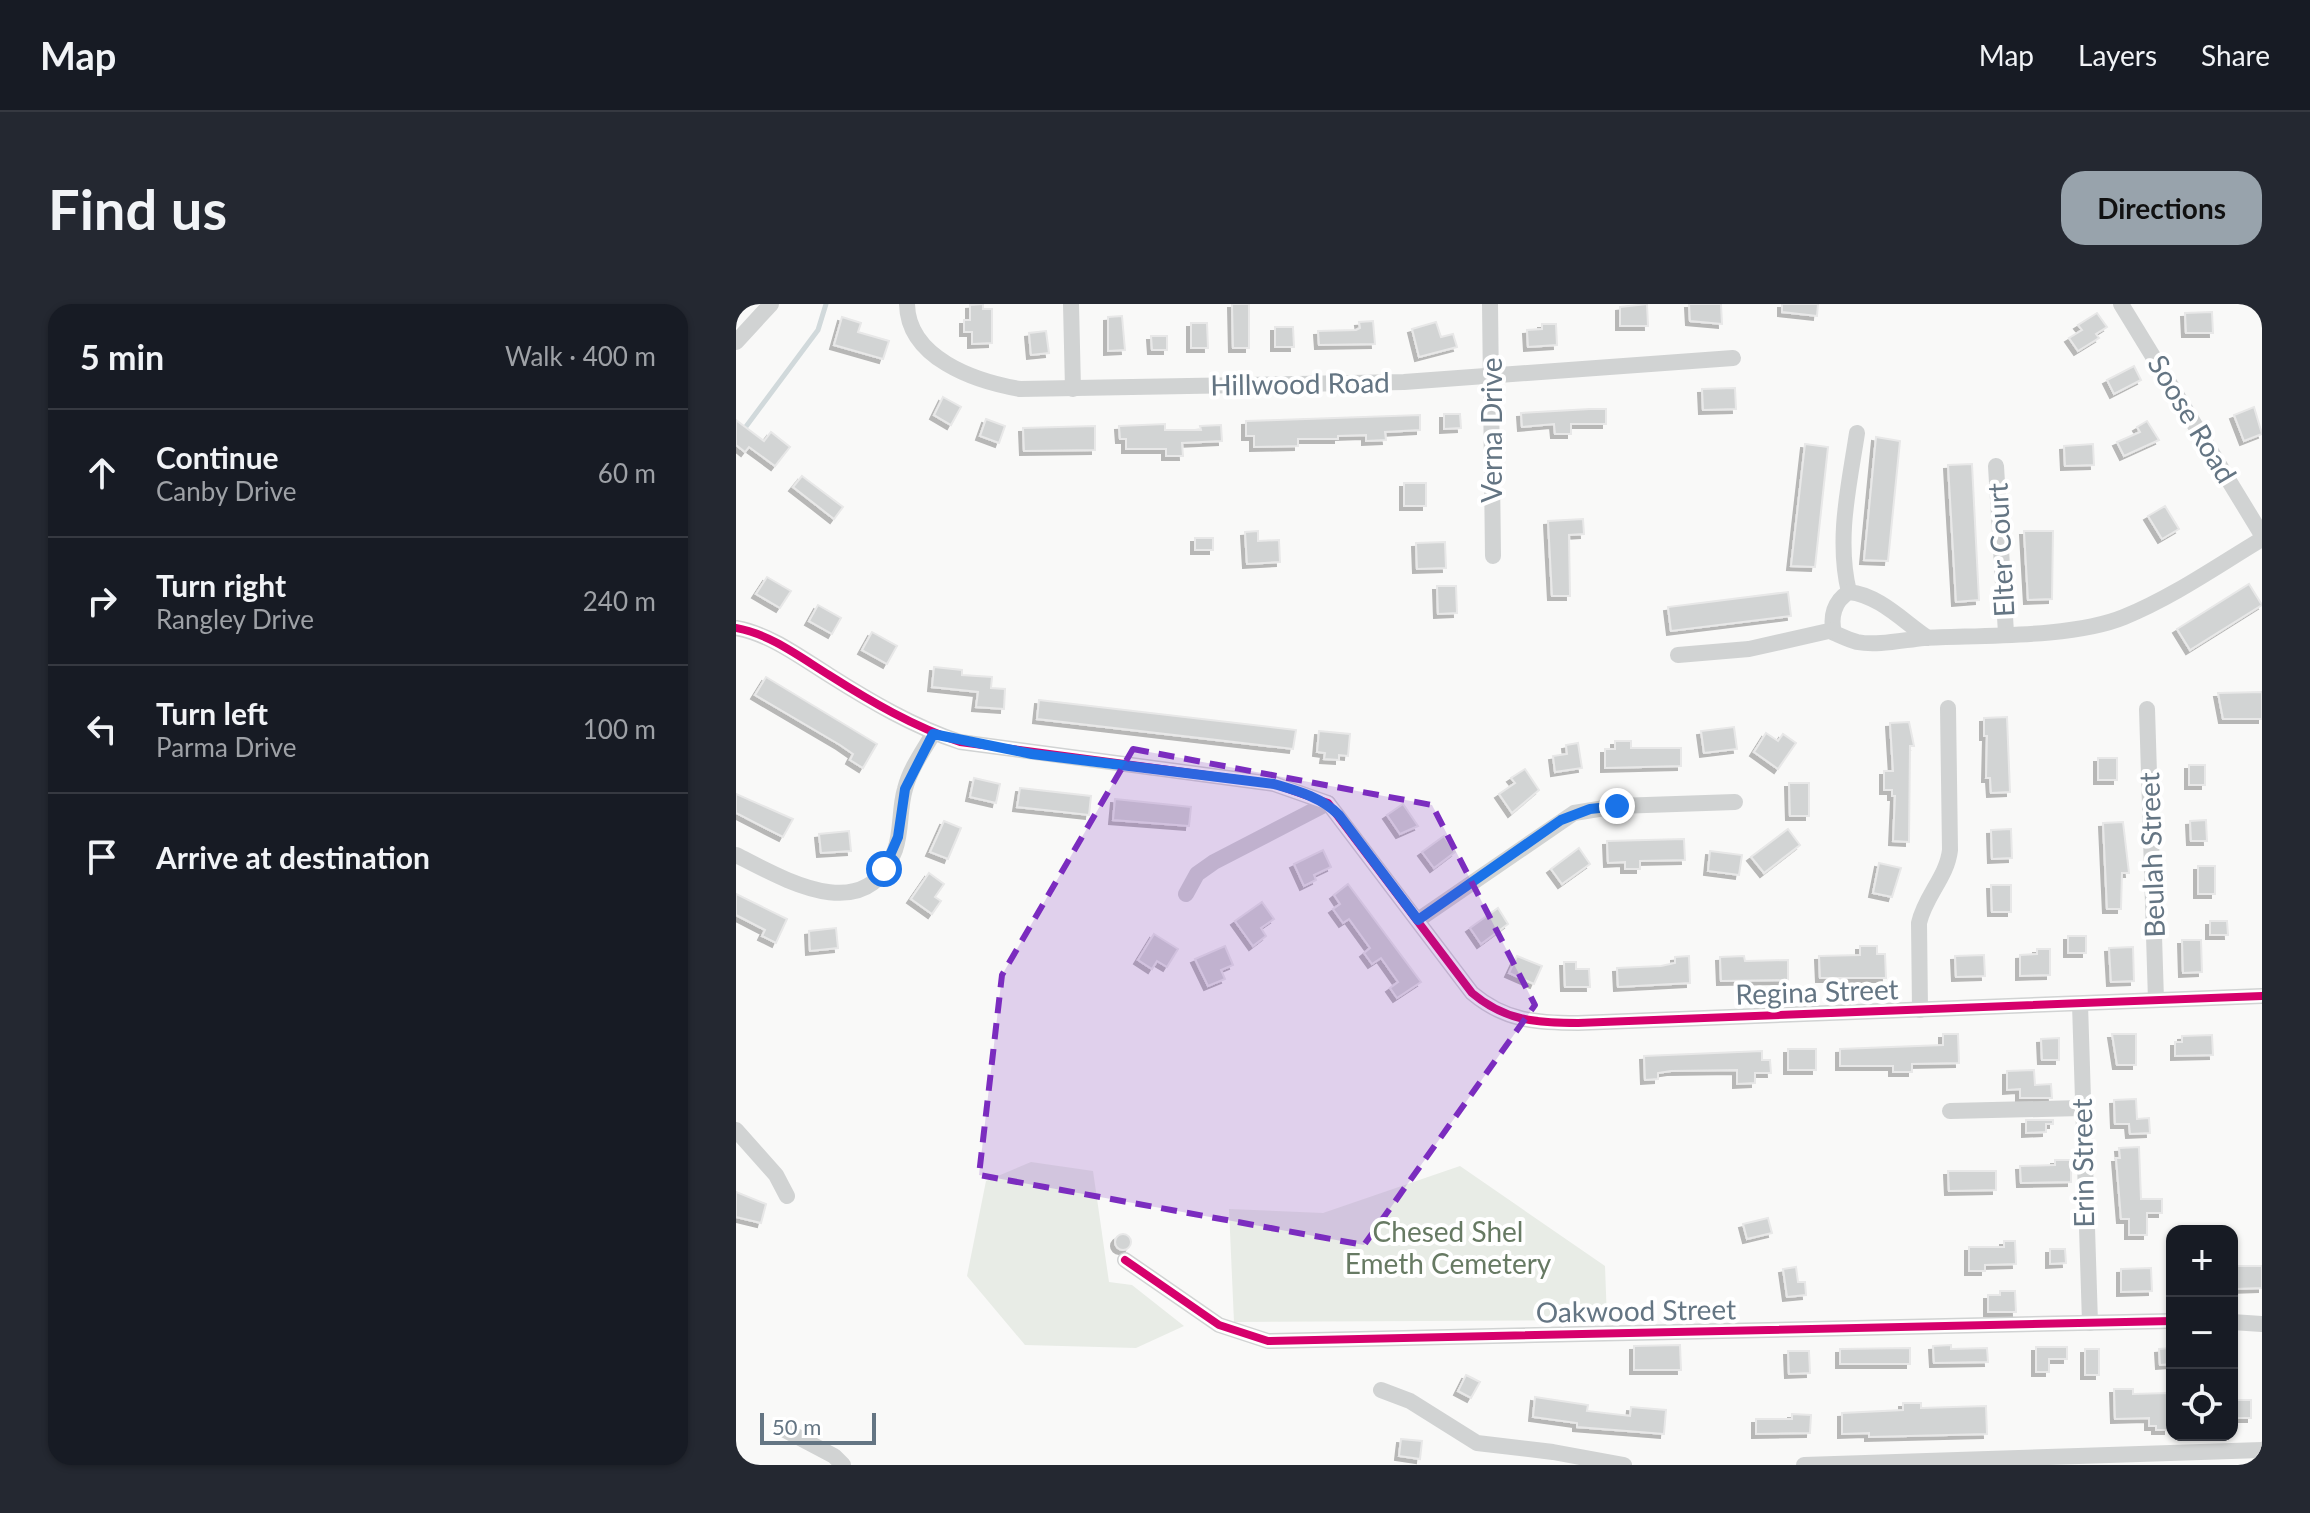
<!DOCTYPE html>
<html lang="en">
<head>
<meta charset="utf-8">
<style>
  :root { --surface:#171b24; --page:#242831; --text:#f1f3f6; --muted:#9ea1a6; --line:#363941; --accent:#98a3ac }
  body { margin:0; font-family:Lato,sans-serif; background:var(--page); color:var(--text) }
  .controls { position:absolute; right:24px; bottom:24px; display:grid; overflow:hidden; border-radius:16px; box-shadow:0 2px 6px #0004 }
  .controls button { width:72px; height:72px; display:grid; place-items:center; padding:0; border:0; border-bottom:2px solid var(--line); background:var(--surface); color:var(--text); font:40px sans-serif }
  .scale { position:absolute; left:24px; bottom:20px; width:116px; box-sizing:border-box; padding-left:8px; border:4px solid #647583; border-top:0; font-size:22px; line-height:28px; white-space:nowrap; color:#647583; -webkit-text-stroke:6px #fff; paint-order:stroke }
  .stop { position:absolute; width:24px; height:24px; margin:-18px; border:6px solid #1a73e8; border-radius:50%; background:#fff }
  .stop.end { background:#1a73e8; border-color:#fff; box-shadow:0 2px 8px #0008 }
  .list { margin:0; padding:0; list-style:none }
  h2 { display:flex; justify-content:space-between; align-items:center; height:104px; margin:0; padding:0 32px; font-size:34px }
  h2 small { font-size:26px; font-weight:400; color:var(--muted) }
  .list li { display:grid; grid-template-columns:52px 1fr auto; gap:24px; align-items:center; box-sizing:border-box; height:128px; padding:0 32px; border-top:2px solid var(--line) }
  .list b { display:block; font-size:30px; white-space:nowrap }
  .list p { margin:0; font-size:26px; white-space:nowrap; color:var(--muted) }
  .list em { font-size:26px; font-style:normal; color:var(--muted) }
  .icon { flex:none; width:44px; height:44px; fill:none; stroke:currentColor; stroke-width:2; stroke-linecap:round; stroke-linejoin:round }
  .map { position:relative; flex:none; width:1526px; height:1161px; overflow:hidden; border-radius:24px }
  header { display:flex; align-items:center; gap:48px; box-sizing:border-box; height:112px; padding:0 40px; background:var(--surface); border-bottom:2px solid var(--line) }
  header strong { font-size:38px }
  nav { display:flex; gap:44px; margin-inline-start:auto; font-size:28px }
  .intro { display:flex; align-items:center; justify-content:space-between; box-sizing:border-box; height:192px; padding:0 48px }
  h1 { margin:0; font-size:56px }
  .button { padding:20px 36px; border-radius:24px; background:var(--accent); color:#111; font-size:28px; font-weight:700 }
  main { display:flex; gap:48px; padding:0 48px }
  aside { flex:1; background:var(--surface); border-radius:24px; box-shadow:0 2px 6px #0004 }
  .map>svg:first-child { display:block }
  .green { fill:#e8ece6 }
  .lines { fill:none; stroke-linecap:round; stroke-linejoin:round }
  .stream { stroke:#d1d9db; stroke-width:5 }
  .building { fill:#d2d4d4; stroke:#e8e8e8; stroke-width:2; filter:url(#shadow) }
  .minor { stroke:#d1d3d3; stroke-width:16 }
  .cycleway-casing { stroke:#fff; stroke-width:13 }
  .cycleway { stroke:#d6006c; stroke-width:8 }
  .route { stroke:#1a73e8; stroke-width:10 }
  .marked { fill:#7b2cbf; fill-opacity:0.2; stroke:#7b2cbf; stroke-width:6; stroke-dasharray:16 10; stroke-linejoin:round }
  .labels { text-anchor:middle; stroke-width:8; stroke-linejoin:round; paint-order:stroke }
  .street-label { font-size:28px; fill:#647583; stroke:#fff }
  .park-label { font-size:28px; fill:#677a63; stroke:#fff }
</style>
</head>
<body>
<header>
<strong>Map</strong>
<nav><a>Map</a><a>Layers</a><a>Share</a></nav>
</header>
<div class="intro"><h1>Find us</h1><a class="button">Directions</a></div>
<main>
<aside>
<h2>5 min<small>Walk · 400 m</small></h2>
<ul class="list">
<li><svg class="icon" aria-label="ahead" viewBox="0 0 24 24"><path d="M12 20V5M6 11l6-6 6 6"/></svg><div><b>Continue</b><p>Canby Drive</p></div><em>60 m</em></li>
<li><svg class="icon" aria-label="right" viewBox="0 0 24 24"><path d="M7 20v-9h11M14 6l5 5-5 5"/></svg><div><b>Turn right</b><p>Rangley Drive</p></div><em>240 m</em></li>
<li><svg class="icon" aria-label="left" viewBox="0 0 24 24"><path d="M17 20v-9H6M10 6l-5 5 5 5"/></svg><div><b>Turn left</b><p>Parma Drive</p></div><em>100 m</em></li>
<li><svg class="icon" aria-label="arrive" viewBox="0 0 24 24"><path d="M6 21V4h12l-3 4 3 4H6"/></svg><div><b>Arrive at destination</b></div></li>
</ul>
</aside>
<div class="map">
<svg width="1526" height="1161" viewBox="0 0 1526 1161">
  <defs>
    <filter id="shadow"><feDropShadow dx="-4" dy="4" stdDeviation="0" flood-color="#0004"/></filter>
  </defs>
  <rect width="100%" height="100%" fill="#f9f9f8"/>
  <!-- green -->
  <g class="green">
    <path d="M 295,858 L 357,867 L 373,978 L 396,981 L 448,1022 L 400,1044 L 289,1041 L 231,972 L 250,877 Z"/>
    <path d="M 724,862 L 869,962 L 871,1016 L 498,1018 L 493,905 L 587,909 Z"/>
  </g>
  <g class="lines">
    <!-- stream -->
    <path class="stream" d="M 0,136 L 82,26 L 90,0"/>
  </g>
  <!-- building -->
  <g class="building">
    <path d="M 247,0 L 247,5 L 256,5 L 256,39 L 236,40 L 236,28 L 228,28 L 228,16 L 234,16 L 234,1 Z"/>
    <path d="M 496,0 L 513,0 L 513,44 L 497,44 Z"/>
    <path d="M 911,0 L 912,22 L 884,22 L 884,3 Z"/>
    <path d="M 953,0 L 985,0 L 986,20 L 954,17 Z"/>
    <path d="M 1046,0 L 1082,0 L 1081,12 L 1046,8 Z"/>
    <path d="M 1476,8 L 1477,29 L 1450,29 L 1449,9 Z"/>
    <path d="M 1361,9 L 1371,23 L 1360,30 L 1363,34 L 1342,47 L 1333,34 L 1346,26 L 1342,21 Z"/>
    <path d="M 386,12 L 389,46 L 372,47 L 372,13 Z"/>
    <path d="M 106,13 L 125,19 L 122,28 L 153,37 L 147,55 L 98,41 Z"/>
    <path d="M 637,17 L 639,40 L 583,41 L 582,27 L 620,26 L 624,24 L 623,18 Z"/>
    <path d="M 700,18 L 705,33 L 717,30 L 721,43 L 683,53 L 676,25 Z"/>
    <path d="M 455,19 L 471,19 L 472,44 L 455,44 Z"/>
    <path d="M 806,20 L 820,20 L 821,41 L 792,43 L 791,26 L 806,25 Z"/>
    <path d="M 539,23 L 557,23 L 558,43 L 539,43 Z"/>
    <path d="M 310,27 L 313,49 L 295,51 L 293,29 Z"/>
    <path d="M 415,32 L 431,32 L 431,46 L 416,46 Z"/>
    <path d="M 1398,62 L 1405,76 L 1378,90 L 1371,76 Z"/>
    <path d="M 999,84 L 1000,105 L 967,106 L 966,85 Z"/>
    <path d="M 207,93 L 225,103 L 215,121 L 198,111 Z"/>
    <path d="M 1518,103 L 1526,130 L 1508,137 L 1498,111 Z"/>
    <path d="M 854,105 L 870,105 L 870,120 L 835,120 L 835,130 L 819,130 L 818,120 L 786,123 L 785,109 Z"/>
    <path d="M 708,110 L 724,110 L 725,124 L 708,125 Z"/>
    <path d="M 684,111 L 684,126 L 649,128 L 650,136 L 630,137 L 630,131 L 602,132 L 602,135 L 562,135 L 562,142 L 518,143 L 518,132 L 510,132 L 510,117 Z"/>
    <path d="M 250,115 L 269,122 L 263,139 L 244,132 Z"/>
    <path d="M 0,116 L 28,137 L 35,128 L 54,143 L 39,162 L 13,143 L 9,148 L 0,141 Z"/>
    <path d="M 1411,117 L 1423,136 L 1388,152 L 1381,138 L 1404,128 L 1401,123 Z"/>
    <path d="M 429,120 L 429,126 L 465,126 L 464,122 L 485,121 L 486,137 L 446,139 L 447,152 L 430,152 L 430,145 L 390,145 L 390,135 L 384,135 L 383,122 Z"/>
    <path d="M 359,122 L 359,146 L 288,147 L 287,124 Z"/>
    <path d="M 1140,133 L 1164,137 L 1152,257 L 1128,256 Z"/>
    <path d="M 1069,140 L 1092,143 L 1079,263 L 1055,262 Z"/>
    <path d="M 1357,140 L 1358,161 L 1329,162 L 1328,142 Z"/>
    <path d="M 1236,160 L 1243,296 L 1220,298 L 1212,161 Z"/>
    <path d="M 66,172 L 107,203 L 98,215 L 57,183 Z"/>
    <rect x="668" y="179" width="22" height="23"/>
    <path d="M 1429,202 L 1443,225 L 1426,235 L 1412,212 Z"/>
    <path d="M 847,215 L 848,230 L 833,231 L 834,292 L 816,292 L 812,217 Z"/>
    <path d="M 522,227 L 522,237 L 543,236 L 544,258 L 511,260 L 509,228 Z"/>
    <path d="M 1288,227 L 1317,227 L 1316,295 L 1292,296 Z"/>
    <rect x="459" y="234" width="18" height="12"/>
    <path d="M 709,238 L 710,264 L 681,265 L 680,239 Z"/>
    <path d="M 31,273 L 55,287 L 44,304 L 20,290 Z"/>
    <path d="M 1513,280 L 1526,301 L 1454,346 L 1441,325 Z"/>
    <path d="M 701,282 L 720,282 L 721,309 L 702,310 Z"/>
    <path d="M 1052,288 L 1055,312 L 935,327 L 932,303 Z"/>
    <path d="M 82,301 L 105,314 L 96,330 L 73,317 Z"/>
    <path d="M 136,328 L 161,342 L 151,360 L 126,346 Z"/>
    <path d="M 198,363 L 226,366 L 226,371 L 256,373 L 255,384 L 269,385 L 268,405 L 240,403 L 242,388 L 196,383 Z"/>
    <path d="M 30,373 L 141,440 L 127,464 L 114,456 L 117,450 L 104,441 L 19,391 Z"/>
    <path d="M 1526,388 L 1526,415 L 1487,415 L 1482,389 Z"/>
    <path d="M 303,396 L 560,426 L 557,445 L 301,415 Z"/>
    <path d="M 1271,413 L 1274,488 L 1255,489 L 1254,474 L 1250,474 L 1251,432 L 1248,432 L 1248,414 Z"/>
    <path d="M 1173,418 L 1178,442 L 1174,442 L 1173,538 L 1157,537 L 1159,492 L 1156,492 L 1156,486 L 1148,486 L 1148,467 L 1157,467 L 1154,419 Z"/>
    <path d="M 998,423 L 1001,445 L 968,449 L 965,427 Z"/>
    <path d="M 583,427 L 614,430 L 612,452 L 603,451 L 603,456 L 588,455 L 589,449 L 581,448 Z"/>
    <path d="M 1030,429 L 1042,437 L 1047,430 L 1060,439 L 1042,465 L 1018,448 Z"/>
    <path d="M 879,437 L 895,437 L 895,444 L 945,444 L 945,462 L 869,464 L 869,445 L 879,445 Z"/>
    <path d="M 842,439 L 846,464 L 819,468 L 817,452 L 831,450 L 830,441 Z"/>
    <rect x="1362" y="454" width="19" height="22"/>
    <rect x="1453" y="461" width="16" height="20"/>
    <path d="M 789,465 L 803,486 L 776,509 L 763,490 L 779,479 L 775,474 Z"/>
    <path d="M 238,474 L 264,480 L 260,499 L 234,493 Z"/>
    <path d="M 1053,479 L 1073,479 L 1073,512 L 1054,512 Z"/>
    <path d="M 284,484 L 355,492 L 353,511 L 281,503 Z"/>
    <path d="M 0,490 L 57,515 L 47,533 L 0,509 Z"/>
    <path d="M 379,495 L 455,503 L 453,522 L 377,516 Z"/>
    <path d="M 667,500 L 682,522 L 664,530 L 651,511 Z"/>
    <path d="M 1470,516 L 1471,537 L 1455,537 L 1454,517 Z"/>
    <path d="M 208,517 L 225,524 L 212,555 L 194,548 Z"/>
    <path d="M 1387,518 L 1393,569 L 1386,569 L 1385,605 L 1371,605 L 1367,519 Z"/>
    <path d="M 1052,525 L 1064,541 L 1028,569 L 1015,553 Z"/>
    <path d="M 1275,525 L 1276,554 L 1256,555 L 1255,526 Z"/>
    <path d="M 113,527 L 115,547 L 85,549 L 83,530 Z"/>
    <path d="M 708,532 L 719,548 L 698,564 L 686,548 Z"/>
    <path d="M 948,535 L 949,556 L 904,557 L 904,565 L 889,565 L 889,558 L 872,559 L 871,537 Z"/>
    <path d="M 843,544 L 854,560 L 826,580 L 815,565 Z"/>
    <path d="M 587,546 L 595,563 L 578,571 L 580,576 L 568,582 L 558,560 Z"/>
    <path d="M 974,547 L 1006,551 L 1003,571 L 972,567 Z"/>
    <path d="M 1143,559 L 1165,564 L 1156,593 L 1137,589 Z"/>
    <rect x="1462" y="562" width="17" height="28"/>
    <path d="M 193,569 L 208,580 L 199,593 L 205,597 L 196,610 L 175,595 Z"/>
    <path d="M 612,580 L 685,678 L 661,694 L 654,684 L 662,678 L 645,654 L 636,660 L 628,649 L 634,644 L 613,615 L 607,619 L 597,605 L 604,600 L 598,591 Z"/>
    <path d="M 1255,581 L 1275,581 L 1275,608 L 1256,608 Z"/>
    <path d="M 0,590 L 51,615 L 40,639 L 26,632 L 29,626 L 0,611 Z"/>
    <path d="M 526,598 L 538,615 L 525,624 L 530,632 L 517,642 L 499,617 Z"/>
    <path d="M 762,604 L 772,620 L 745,640 L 734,624 Z"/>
    <path d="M 1474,617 L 1491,617 L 1492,631 L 1474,631 Z"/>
    <path d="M 100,624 L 102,644 L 74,647 L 73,627 Z"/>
    <path d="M 418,630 L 442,645 L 431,663 L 421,657 L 416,665 L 402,656 Z"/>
    <rect x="1332" y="632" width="18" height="17"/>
    <path d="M 1446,636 L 1465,636 L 1466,668 L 1447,669 Z"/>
    <path d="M 489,642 L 497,661 L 485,666 L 489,675 L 472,682 L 459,655 Z"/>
    <path d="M 1124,642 L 1141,642 L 1141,650 L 1149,650 L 1150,674 L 1084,674 L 1083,652 L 1124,651 Z"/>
    <path d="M 1397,643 L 1398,677 L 1375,678 L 1373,644 Z"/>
    <path d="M 1301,645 L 1314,645 L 1314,671 L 1284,672 L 1284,651 L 1301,650 Z"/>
    <path d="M 1248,651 L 1249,672 L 1220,673 L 1219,652 Z"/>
    <path d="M 781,652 L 806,662 L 798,680 L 773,669 Z"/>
    <path d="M 953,652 L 954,679 L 882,683 L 881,664 L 925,662 L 939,659 L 939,653 Z"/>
    <path d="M 1008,652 L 1009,657 L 1052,656 L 1052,676 L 985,677 L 984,653 Z"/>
    <path d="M 828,658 L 840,658 L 840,665 L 853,665 L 854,683 L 829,683 Z"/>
    <path d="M 1207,730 L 1222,730 L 1223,759 L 1176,760 L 1176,768 L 1157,768 L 1157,762 L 1104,762 L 1104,745 L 1207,741 Z"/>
    <path d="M 1376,730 L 1400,730 L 1400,761 L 1381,761 Z"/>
    <path d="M 1476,731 L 1477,751 L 1439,752 L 1439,738 L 1446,738 L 1446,732 Z"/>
    <path d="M 1323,734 L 1323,756 L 1306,756 L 1305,735 Z"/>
    <rect x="1052" y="745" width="28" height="21"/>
    <path d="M 1026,747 L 1026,756 L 1034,756 L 1035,769 L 1019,769 L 1019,779 L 1001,780 L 1001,766 L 935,767 L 922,769 L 922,775 L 909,776 L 908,752 Z"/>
    <path d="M 1298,766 L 1299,781 L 1315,780 L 1316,794 L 1284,794 L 1284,785 L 1271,786 L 1271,767 Z"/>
    <path d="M 1400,795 L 1401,815 L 1413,814 L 1414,829 L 1394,830 L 1393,820 L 1379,820 L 1378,796 Z"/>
    <path d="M 1290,816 L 1317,816 L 1317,820 L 1310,820 L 1310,828 L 1290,829 Z"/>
    <path d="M 1403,843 L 1405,895 L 1426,895 L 1426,909 L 1411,909 L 1411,931 L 1393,931 L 1393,915 L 1385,915 L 1380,854 L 1384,854 L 1383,844 Z"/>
    <path d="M 1319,856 L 1335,856 L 1335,878 L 1285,879 L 1284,862 L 1319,861 Z"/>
    <path d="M 1212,867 L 1260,867 L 1260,886 L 1213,887 Z"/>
    <path d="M 0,888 L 30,900 L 25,919 L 0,913 Z"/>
    <path d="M 1032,914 L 1036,929 L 1011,935 L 1007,920 Z"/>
    <circle cx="387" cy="938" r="8"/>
    <path d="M 1268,937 L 1279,937 L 1280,960 L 1249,961 L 1249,967 L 1233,967 L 1233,943 L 1268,943 Z"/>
    <path d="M 1314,945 L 1329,945 L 1330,959 L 1314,960 Z"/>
    <path d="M 1498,962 L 1526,962 L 1526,984 L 1499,985 Z"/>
    <path d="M 1060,963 L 1062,978 L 1069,978 L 1070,991 L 1051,993 L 1047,965 Z"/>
    <path d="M 1415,964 L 1416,987 L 1385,988 L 1385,965 Z"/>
    <path d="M 1264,987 L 1279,987 L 1280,1008 L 1252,1008 L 1252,991 L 1264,991 Z"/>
    <path d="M 944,1041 L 945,1066 L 898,1066 L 898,1042 Z"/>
    <path d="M 1215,1041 L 1215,1045 L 1251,1044 L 1252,1058 L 1198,1059 L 1197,1042 Z"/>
    <path d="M 1300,1043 L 1331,1043 L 1331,1055 L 1313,1055 L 1313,1068 L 1300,1068 Z"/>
    <path d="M 1174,1044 L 1174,1060 L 1104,1060 L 1104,1045 Z"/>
    <path d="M 1436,1044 L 1436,1060 L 1424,1061 L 1423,1045 Z"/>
    <rect x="1349" y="1045" width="14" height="26"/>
    <path d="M 1052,1047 L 1073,1047 L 1074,1069 L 1053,1070 Z"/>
    <path d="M 730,1071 L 744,1078 L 735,1094 L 722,1087 Z"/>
    <path d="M 1378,1085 L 1397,1085 L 1397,1090 L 1432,1089 L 1432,1126 L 1420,1126 L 1420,1122 L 1413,1122 L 1413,1114 L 1379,1115 Z"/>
    <path d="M 799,1093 L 852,1101 L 851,1107 L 894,1112 L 895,1103 L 930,1106 L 928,1130 L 841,1123 L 841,1119 L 797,1113 Z"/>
    <rect x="1496" y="1096" width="19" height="18"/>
    <path d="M 1167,1099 L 1185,1099 L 1185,1104 L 1250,1102 L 1251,1130 L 1133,1133 L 1133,1129 L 1106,1130 L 1106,1109 L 1167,1106 Z"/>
    <path d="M 1056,1110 L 1075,1111 L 1074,1129 L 1020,1130 L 1020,1115 L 1056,1115 Z"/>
    <path d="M 665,1135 L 686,1137 L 684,1155 L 663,1152 Z"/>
  </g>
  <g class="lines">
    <!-- minor -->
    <g class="minor">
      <path d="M 171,0 C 172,54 238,77 284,85 L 668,78 L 997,54"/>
      <path d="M 335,0 L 337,85"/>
      <path d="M 754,0 L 757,252"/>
      <path d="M 1385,0 L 1526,231"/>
      <path d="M 0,38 L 35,0"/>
      <path d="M 1260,162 L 1270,329"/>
      <path d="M 1113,288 C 1100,235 1113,182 1121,129"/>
      <path d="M 0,324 C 34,330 64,353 93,371 C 134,397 178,423 224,438 L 538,480 L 592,499 L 736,689 C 769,717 801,719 842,719 L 1526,692"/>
      <path d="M 1192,334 C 1168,318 1143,291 1113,288 C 1098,297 1094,313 1098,329 C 1105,332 1113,336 1121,338 C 1141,342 1167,336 1188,334 C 1244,331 1337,334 1388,313 C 1437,293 1481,262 1526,235"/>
      <path d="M 942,351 L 1013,345 L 1097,326"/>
      <path d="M 1411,405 L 1420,696"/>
      <path d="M 0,551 C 48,575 130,625 159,546 C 166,526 163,505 169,485 C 174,465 187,447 197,430"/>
      <path d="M 450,590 L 461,570 L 478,558 L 592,499"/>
      <path d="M 682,616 L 838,509 L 881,502 L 999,498"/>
      <path d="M 1344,700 L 1354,1019"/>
      <path d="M 1184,706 L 1183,619 C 1189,592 1211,573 1214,546 L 1212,404"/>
      <path d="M 1214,807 L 1346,804"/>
      <path d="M 0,826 L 40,871 L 51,892"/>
      <path d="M 389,956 L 483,1021 L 532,1037 L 1436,1017"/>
      <path d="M 1496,1018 L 1526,1020"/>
      <path d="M 645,1086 L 674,1097 L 741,1139 L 817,1148 L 888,1161"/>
      <path d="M 45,1124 L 98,1152 L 107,1161"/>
      <path d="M 1068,1161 L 1526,1146"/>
    </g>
    <!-- cycleway casing -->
    <g class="cycleway-casing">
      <g id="cycleway">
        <path d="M 0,324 C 34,330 64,353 93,371 C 134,397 178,423 224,438 L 538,480 L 592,499 L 736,689 C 769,717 801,719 842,719 L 1526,692"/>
        <path d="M 389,956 L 483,1021 L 532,1037 L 1436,1017"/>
      </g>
    </g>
    <!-- cycleway -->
    <use href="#cycleway" class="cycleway"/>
  </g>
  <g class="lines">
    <!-- route -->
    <path class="route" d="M 148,565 L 162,533 L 169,485 L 197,430 L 296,450 L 538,480 C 562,487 585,493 603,511 L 682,616 L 825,516 L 854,505 L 881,502"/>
  </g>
  <!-- marked area -->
  <path class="marked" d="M 397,445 L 696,501 L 799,701 L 628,941 L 243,871 L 266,671 Z"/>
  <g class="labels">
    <!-- street labels -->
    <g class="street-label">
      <text transform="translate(564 80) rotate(-1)" y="10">Hillwood Road</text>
      <text transform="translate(1456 115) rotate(59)" y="10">Soose Road</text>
      <text transform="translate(756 126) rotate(-90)" y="10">Verna Drive</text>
      <text transform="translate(1265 246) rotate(-93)" y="10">Elter Court</text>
      <text transform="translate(1416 551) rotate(-92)" y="10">Beulah Street</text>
      <text transform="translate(1081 688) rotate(-2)" y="10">Regina Street</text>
      <text transform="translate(1347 859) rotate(-91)" y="10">Erin Street</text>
      <text transform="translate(900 1007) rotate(-1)" y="10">Oakwood Street</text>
    </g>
    <!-- park labels -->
    <g class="park-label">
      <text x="712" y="938">Chesed Shel<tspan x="712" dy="32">Emeth Cemetery</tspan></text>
    </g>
  </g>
</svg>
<div class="controls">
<button>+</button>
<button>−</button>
<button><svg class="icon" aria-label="locate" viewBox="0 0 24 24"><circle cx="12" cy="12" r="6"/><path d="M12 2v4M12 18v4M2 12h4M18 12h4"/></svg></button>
</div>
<div class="scale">50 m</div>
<div class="stop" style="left:148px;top:565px"></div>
<div class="stop end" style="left:881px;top:502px"></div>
</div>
</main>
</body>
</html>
